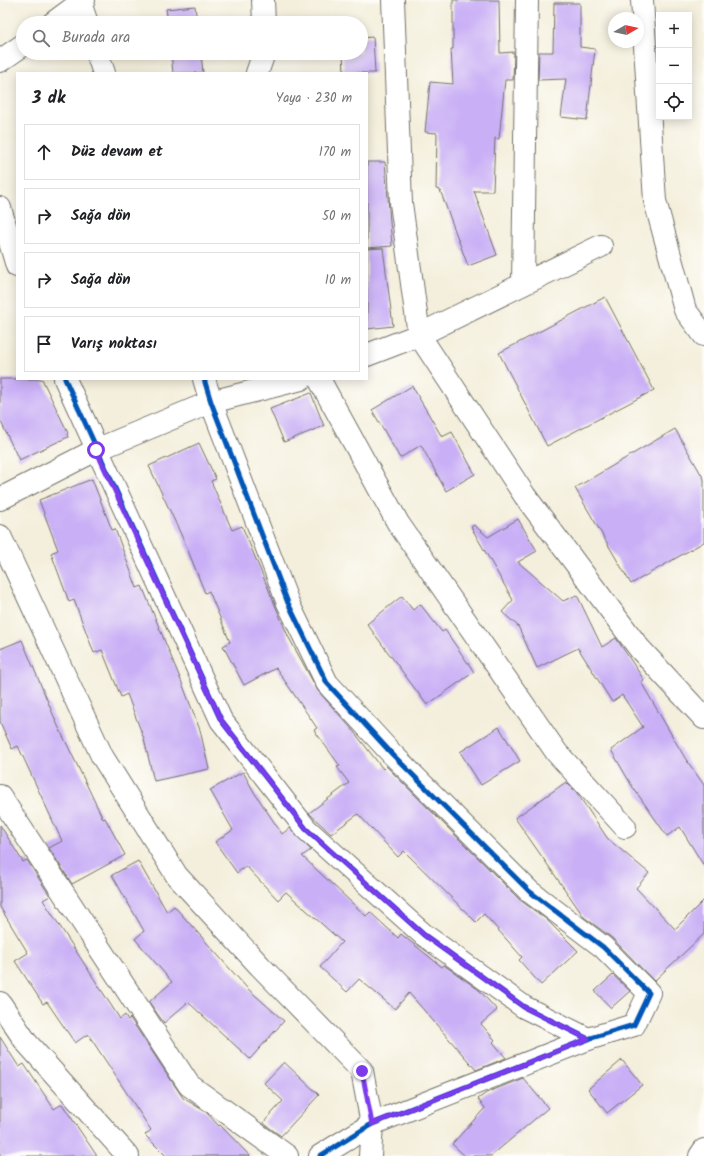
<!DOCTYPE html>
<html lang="tr">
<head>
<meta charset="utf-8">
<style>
  :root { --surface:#fff; --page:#f6f6f6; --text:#202124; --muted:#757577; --line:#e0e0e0 }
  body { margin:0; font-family:Kalam,sans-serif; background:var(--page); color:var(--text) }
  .controls { position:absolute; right:12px; top:12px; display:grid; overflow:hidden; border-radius:0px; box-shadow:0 2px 10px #0003 }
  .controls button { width:36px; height:36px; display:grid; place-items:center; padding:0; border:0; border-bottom:1px solid var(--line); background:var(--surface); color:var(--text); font:20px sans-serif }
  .compass { position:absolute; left:608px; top:12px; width:36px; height:36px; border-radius:50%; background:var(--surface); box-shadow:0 2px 10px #0003; rotate:81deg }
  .stop { position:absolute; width:12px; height:12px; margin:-9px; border:3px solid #7c3aed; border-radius:50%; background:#fff }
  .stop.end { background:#7c3aed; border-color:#fff; box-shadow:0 1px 4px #0008 }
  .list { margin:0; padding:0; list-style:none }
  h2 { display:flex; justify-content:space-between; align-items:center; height:52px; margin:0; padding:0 16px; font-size:17px }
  h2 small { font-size:13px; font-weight:400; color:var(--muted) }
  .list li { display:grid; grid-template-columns:26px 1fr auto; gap:12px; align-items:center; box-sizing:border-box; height:56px; margin:0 8px 8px; padding:0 8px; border:1px solid var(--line); border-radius:0px }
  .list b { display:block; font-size:15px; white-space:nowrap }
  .list em { font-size:13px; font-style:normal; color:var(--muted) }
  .icon { flex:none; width:22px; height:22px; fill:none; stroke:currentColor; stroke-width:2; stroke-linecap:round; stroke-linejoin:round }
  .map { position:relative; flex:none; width:704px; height:1156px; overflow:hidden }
  .search { position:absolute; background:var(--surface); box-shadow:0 2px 10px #0003; left:16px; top:16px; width:352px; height:44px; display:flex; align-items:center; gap:10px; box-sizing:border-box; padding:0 14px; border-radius:22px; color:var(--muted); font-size:15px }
  .panel { position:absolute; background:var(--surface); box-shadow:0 2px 10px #0003; left:16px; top:72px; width:352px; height:308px; border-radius:0px }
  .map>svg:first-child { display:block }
  .building { fill:#c9aff6 }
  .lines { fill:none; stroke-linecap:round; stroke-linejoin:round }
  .minor-casing { stroke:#717069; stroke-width:24 }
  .minor { stroke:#fff; stroke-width:22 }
  .cycleway-casing { stroke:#fdfcf7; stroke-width:8 }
  .cycleway { stroke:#0057b8; stroke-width:5 }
  .route { stroke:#7c3aed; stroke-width:5 }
</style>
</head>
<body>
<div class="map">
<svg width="704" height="1156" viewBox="0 0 704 1156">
  <rect width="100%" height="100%" fill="#fdfcf7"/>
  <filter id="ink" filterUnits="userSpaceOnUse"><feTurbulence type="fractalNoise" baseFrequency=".025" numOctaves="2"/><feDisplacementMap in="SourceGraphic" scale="8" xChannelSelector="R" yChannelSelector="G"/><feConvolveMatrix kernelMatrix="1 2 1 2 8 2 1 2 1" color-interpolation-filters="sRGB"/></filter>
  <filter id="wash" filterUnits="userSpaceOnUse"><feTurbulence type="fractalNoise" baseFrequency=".012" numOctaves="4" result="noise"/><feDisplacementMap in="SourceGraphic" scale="16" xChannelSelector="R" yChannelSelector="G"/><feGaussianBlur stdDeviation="0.9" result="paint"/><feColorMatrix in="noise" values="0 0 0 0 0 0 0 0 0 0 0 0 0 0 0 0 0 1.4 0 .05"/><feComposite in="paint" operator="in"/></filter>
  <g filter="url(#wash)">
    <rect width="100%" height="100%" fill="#f4efdc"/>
    <g id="blocks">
      <!-- building -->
      <g class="building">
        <path d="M 453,0 L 499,0 L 500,53 L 514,52 L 513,80 L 505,80 L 499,139 L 495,138 L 493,191 L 474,191 L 497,255 L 468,266 L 440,190 L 436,189 L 437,133 L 425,132 L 430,82 L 453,84 L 451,49 L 453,49 Z"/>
        <path d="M 554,3 L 580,3 L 580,47 L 595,49 L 587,120 L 561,117 L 566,79 L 538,80 L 539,52 L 553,52 Z"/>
        <path d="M 195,6 L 197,23 L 168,23 L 166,9 Z"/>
        <path d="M 373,37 L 375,73 L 344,73 L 343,53 L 361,53 L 361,38 Z"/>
        <path d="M 171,53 L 201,53 L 203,73 L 173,73 Z"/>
        <path d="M 367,162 L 385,162 L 392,246 L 367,248 Z"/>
        <path d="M 383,248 L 393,326 L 367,329 L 367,249 Z"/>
        <path d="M 605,297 L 654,390 L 547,446 L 499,353 Z"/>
        <path d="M 0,379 L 42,379 L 68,433 L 67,434 L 68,437 L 19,460 L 0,420 Z"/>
        <path d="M 412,386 L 442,437 L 452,432 L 475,474 L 446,491 L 421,445 L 400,458 L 372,410 Z"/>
        <path d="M 311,393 L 324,426 L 284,442 L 270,409 Z"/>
        <path d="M 675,429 L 704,479 L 704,542 L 631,584 L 575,488 Z"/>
        <path d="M 199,443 L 216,479 L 211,481 L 232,530 L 242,526 L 288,636 L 318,691 L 351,728 L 383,769 L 386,766 L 520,900 L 546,919 L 578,951 L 541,985 L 519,960 L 522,957 L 484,914 L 476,922 L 404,851 L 398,857 L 358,814 L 331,834 L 309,813 L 349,783 L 337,767 L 340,766 L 314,730 L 317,728 L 276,668 L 244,685 L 223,646 L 230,642 L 209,591 L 205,593 L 185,543 L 149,466 Z"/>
        <path d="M 92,479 L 112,530 L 115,529 L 137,588 L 142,586 L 182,683 L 200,730 L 209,769 L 154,781 L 144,739 L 127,694 L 121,697 L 102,650 L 94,653 L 74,600 L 69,602 L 51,553 L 58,550 L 39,500 Z"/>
        <path d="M 518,519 L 537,551 L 518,562 L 563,601 L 577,595 L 602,647 L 616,638 L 644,680 L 641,682 L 685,758 L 704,785 L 704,866 L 680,827 L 667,836 L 632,786 L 611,750 L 643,727 L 622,695 L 612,702 L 578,648 L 537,668 L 518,626 L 502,612 L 513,600 L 471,527 L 474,525 L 488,537 Z"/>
        <path d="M 402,596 L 413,610 L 420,604 L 442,632 L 445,630 L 474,672 L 427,705 L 367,624 Z"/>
        <path d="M 22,640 L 58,726 L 82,775 L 103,819 L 105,818 L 125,855 L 72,884 L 49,848 L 62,841 L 18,746 L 12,749 L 0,722 L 0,649 Z"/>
        <path d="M 499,727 L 520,761 L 481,785 L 460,752 Z"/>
        <path d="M 243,772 L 254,792 L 282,834 L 290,828 L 311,850 L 302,856 L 366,916 L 370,912 L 398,938 L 401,934 L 442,967 L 444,965 L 479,990 L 497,1010 L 481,1024 L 495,1040 L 493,1042 L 506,1058 L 476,1070 L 409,993 L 395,1009 L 359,979 L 347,992 L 320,967 L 342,942 L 286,892 L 278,900 L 246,866 L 237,873 L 215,842 L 233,830 L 210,790 Z"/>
        <path d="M 566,782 L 577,793 L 608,839 L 649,873 L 636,888 L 675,929 L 704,900 L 704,934 L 654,981 L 612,938 L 584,917 L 515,818 Z"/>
        <path d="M 0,825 L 23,862 L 27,860 L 50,896 L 43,900 L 120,1019 L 125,1015 L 128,1020 L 130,1018 L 183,1098 L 206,1112 L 219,1126 L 220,1125 L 250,1156 L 166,1156 L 145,1135 L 151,1130 L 88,1034 L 75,1043 L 47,1002 L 43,1004 L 15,961 L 28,953 L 0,907 Z"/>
        <path d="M 138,861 L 167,912 L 174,906 L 247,988 L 284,1021 L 250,1059 L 188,1002 L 164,1023 L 149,1002 L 172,982 L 135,939 L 144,931 L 112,875 Z"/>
        <path d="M 613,975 L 630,991 L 611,1008 L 595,991 Z"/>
        <path d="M 0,1037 L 19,1067 L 24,1064 L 54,1109 L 62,1104 L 97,1156 L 0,1156 Z"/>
        <path d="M 622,1060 L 642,1085 L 607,1113 L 588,1089 Z"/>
        <path d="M 284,1062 L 319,1095 L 281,1136 L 263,1123 L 283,1101 L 264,1083 Z"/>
        <path d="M 523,1078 L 548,1108 L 491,1156 L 465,1156 L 452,1144 L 485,1108 L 478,1099 L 486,1093 Z"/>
      </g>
    </g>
  </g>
  <g filter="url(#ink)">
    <use href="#blocks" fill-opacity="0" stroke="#717069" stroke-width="1"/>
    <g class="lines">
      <!-- minor casing -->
      <g class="minor-casing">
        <g id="minor">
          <path d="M 263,0 L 264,23"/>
          <path d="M 393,0 L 401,203 L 419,335 L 525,496 L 639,648 L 704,718"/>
          <path d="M 642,0 L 655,201 L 685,310 L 704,335"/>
          <path d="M 80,3 L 87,23"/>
          <path d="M 53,23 L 84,0"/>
          <path d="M 97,53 L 104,73"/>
          <path d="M 0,61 L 23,45"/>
          <path d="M 257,73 L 264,53"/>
          <path d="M 0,208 L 17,266"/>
          <path d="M 523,284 L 527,0"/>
          <path d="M 367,355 L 419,335 L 601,246"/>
          <path d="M 65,379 L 221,720 L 306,829 L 424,935 L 524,1007 L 588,1039"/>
          <path d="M 204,379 L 211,402 L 288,603 L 327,683 L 393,755 L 529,891 L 603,947 L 649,993 L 634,1025 L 588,1039 L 372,1124 L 320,1156"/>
          <path d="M 319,379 L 398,523 L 557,753 L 625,827"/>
          <path d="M 0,499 L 96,450 L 211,402 L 301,379"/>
          <path d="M 0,536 L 102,756 L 177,876 L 260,966 L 362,1071 L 372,1124 L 370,1156"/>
          <path d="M 0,796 L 189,1085 L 287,1156"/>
          <path d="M 0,1003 L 26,1042 L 128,1156"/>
          <path d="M 700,1156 L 704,1150"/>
        </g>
      </g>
      <!-- minor -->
      <use href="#minor" class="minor"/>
      <!-- cycleway casing -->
      <g class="cycleway-casing">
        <g id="cycleway">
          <path d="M 65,379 L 221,720 L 306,829 L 424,935 L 524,1007 L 588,1039"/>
          <path d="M 204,379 L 211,402 L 288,603 L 327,683 L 393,755 L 529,891 L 603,947 L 649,993 L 634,1025 L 588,1039 L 372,1124 L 320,1156"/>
        </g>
      </g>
      <!-- cycleway -->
      <use href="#cycleway" class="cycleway"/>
    </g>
  </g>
  <g class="lines" filter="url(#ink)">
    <!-- route -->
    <path class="route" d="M 96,450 L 221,720 L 306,829 L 424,935 L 524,1007 L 588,1039 L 372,1124 L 362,1071"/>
  </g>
</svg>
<div class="controls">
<button>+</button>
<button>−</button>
<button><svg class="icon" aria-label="locate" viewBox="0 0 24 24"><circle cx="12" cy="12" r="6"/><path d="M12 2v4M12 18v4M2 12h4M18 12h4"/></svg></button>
</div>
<svg class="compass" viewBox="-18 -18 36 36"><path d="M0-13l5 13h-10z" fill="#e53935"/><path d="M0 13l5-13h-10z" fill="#757577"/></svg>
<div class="stop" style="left:96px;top:450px"></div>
<div class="stop end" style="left:362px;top:1071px"></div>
<div class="search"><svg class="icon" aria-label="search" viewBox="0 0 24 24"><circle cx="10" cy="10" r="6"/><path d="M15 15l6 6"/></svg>Burada ara</div>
<section class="panel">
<h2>3 dk<small>Yaya · 230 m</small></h2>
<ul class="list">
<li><svg class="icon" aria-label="ahead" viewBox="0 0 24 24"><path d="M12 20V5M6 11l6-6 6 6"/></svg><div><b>Düz devam et</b></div><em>170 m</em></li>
<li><svg class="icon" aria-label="right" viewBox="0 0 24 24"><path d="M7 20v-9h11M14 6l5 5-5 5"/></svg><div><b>Sağa dön</b></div><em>50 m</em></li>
<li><svg class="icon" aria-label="right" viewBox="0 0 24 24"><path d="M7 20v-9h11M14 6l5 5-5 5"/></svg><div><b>Sağa dön</b></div><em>10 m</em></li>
<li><svg class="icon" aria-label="arrive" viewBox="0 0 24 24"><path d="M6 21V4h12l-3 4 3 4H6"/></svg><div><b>Varış noktası</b></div></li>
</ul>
</section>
</div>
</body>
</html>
